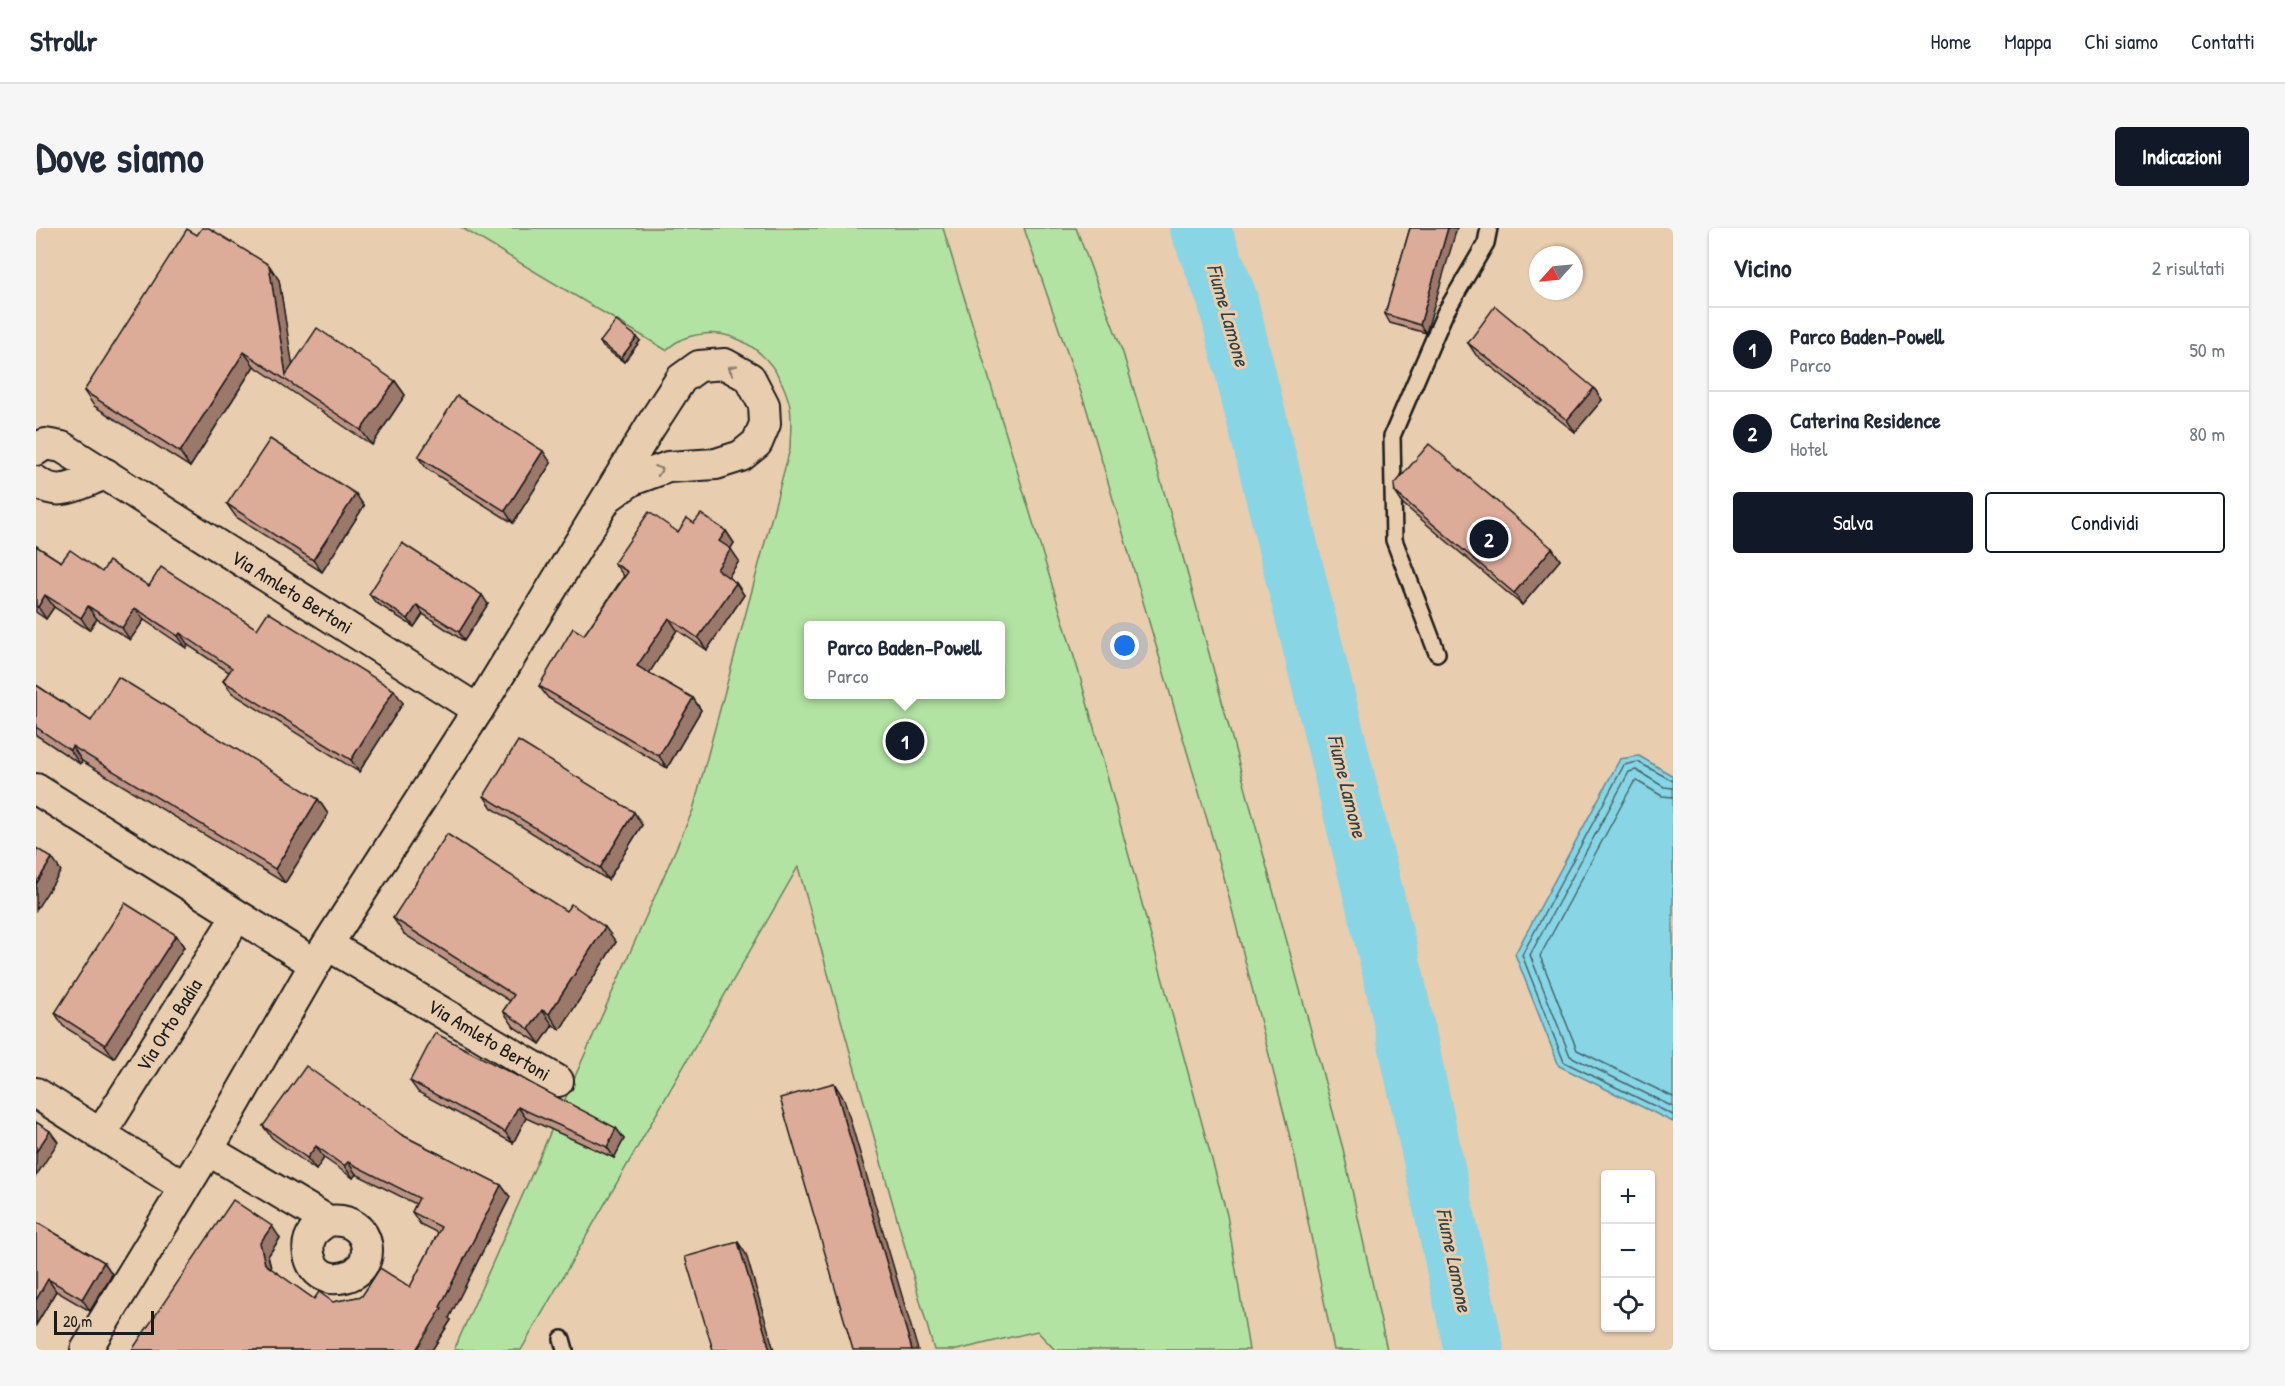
<!DOCTYPE html>
<html lang="it">
<head>
<meta charset="utf-8">
<style>
  :root { --surface:#fff; --page:#f6f6f7; --text:#1f2937; --muted:#747a83; --line:#e0e1e3; --accent:#111827 }
  body { margin:0; font-family:"Patrick Hand",sans-serif; background:var(--page); color:var(--text) }
  .controls { position:absolute; right:18px; bottom:18px; display:grid; overflow:hidden; border-radius:6px; box-shadow:0 2px 4px #0004 }
  .controls button { width:54px; height:54px; display:grid; place-items:center; padding:0; border:0; border-bottom:2px solid var(--line); background:var(--surface); color:var(--text); font:30px sans-serif }
  .compass { position:absolute; left:1493px; top:18px; width:54px; height:54px; border-radius:50%; background:var(--surface); box-shadow:0 2px 4px #0004; rotate:243deg }
  .scale { position:absolute; left:18px; bottom:15px; width:100px; box-sizing:border-box; padding-left:6px; border:3px solid #1c1c1c; border-top:0; font-size:16px; line-height:21px; white-space:nowrap; color:#1c1c1c; -webkit-text-stroke:4px #e8cdaf; paint-order:stroke }
  .you { position:absolute; left:1089px; top:418px; width:21px; height:21px; margin:-15px; border:4px solid #fff; border-radius:50%; background:#1a73e8; box-shadow:0 0 0 9px #1a73e833 }
  .badge { display:grid; place-items:center; width:39px; height:39px; border-radius:50%; background:var(--accent); color:#fff; font-size:20px; font-weight:700 }
  .pin { position:absolute; translate:-50% -50%; border:3px solid #fff; box-shadow:0 2px 6px #0006 }
  .popup { position:absolute; left:768px; top:393px; width:201px; height:78px; box-sizing:border-box; display:grid; place-content:center; border-radius:6px; background:var(--surface); filter:drop-shadow(0 2px 4px #0005); font-size:20px; white-space:nowrap; color:var(--muted) }
  .popup b { font-size:22px; color:var(--text) }
  .popup::after { content:''; position:absolute; left:50%; top:100%; margin-left:-12px; border:12px solid transparent; border-top-color:var(--surface) }
  .list { margin:0; padding:0; list-style:none }
  h2 { display:flex; justify-content:space-between; align-items:center; height:78px; margin:0; padding:0 24px; font-size:26px }
  h2 small { font-size:20px; font-weight:400; color:var(--muted) }
  .list li { display:grid; grid-template-columns:39px 1fr auto; gap:18px; align-items:center; box-sizing:border-box; height:84px; padding:0 24px; border-top:2px solid var(--line) }
  .list b { display:block; font-size:22px; white-space:nowrap }
  .list p { margin:0; font-size:20px; white-space:nowrap; color:var(--muted) }
  .list em { font-size:20px; font-style:normal; color:var(--muted) }
  .actions { display:flex; gap:12px; padding:18px 24px }
  .actions a { flex:1; padding:14px 0; border:2px solid var(--accent); border-radius:6px; text-align:center; font-size:21px; color:var(--accent) }
  .actions .main { background:var(--accent); color:#fff }
  .icon { flex:none; width:33px; height:33px; fill:none; stroke:currentColor; stroke-width:2; stroke-linecap:round; stroke-linejoin:round }
  .map { position:relative; flex:none; width:1637px; height:1122px; overflow:hidden; border-radius:6px }
  header { display:flex; align-items:center; gap:36px; box-sizing:border-box; height:84px; padding:0 30px; background:var(--surface); border-bottom:2px solid var(--line) }
  header strong { font-size:28px }
  nav { display:flex; gap:33px; margin-inline-start:auto; font-size:21px }
  .intro { display:flex; align-items:center; justify-content:space-between; box-sizing:border-box; height:144px; padding:0 36px }
  h1 { margin:0; font-size:42px }
  .button { padding:15px 27px; border-radius:6px; background:var(--accent); color:#fff; font-size:21px; font-weight:700 }
  main { display:flex; gap:36px; padding:0 36px }
  aside { flex:1; background:var(--surface); border-radius:6px; box-shadow:0 2px 4px #0004 }
  .map>svg:first-child { display:block }
  .green { fill:#b2e3a2; stroke:#67805f; stroke-width:1.5; fill-rule:evenodd }
  .water { fill:#87d5e5; stroke:#5c8b95; stroke-width:1.5 }
  .lines { fill:none; stroke-linecap:round; stroke-linejoin:round }
  .shore { stroke:#47666c; stroke-width:1.5 }
  .river { stroke:#87d5e5; stroke-width:60 }
  .lane-casing { stroke:#1c1c1c; stroke-width:20 }
  .street-casing { stroke:#1c1c1c; stroke-width:34 }
  .lane { stroke:#e8cdaf; stroke-width:15 }
  .street { stroke:#e8cdaf; stroke-width:30 }
  .wall { fill:#bd9484; stroke:#1c1c1c; stroke-width:1.5 }
  .shaded-wall { fill:#9a786b; stroke:#1c1c1c; stroke-width:1.5 }
  .building { fill:#dcac99; stroke:#1c1c1c; stroke-width:1.5 }
  .oneway { stroke:#8c7d6d }
  .labels { text-anchor:middle; stroke-width:6; stroke-linejoin:round; paint-order:stroke }
  .street-label { font-size:20px; fill:#1c1c1c; stroke:#e8cdaf }
  .water-label { font-size:21px; font-style:italic; fill:#314144; stroke:#e8cdaf }
</style>
</head>
<body>
<header>
<strong>Strollr</strong>
<nav><a>Home</a><a>Mappa</a><a>Chi siamo</a><a>Contatti</a></nav>
</header>
<div class="intro"><h1>Dove siamo</h1><a class="button">Indicazioni</a></div>
<main>
<div class="map">
<svg width="1637" height="1122" viewBox="0 0 1637 1122">
  <rect width="100%" height="100%" fill="#e8cdaf"/>
  <filter id="ink" filterUnits="userSpaceOnUse"><feTurbulence type="fractalNoise" baseFrequency=".0167" numOctaves="2"/><feDisplacementMap in="SourceGraphic" scale="12" xChannelSelector="R" yChannelSelector="G"/><feConvolveMatrix kernelMatrix="1 2 1 2 8 2 1 2 1" color-interpolation-filters="sRGB"/></filter>
  <g filter="url(#ink)">
    <!-- green -->
    <g class="green">
      <path d="M 426,0 L 907,0 L 1043,445 L 1191,987 L 1213,1122 L 1019,1122 L 1001,1103 L 921,1122 L 898,1122 L 762,639 L 485,1122 L 418,1122 L 657,582 L 754,221 C 754,207 757,188 753,174 C 740,128 700,93 649,110 C 642,112 635,118 630,122 ZM 773,398 L 965,398 L 965,466 L 773,466 Z"/>
      <path d="M 988,0 L 1040,0 L 1087,125 L 1144,318 L 1307,921 L 1351,1122 L 1298,1122 L 1259,929 L 1187,646 L 1050,179 Z"/>
    </g>
    <!-- water -->
    <path class="water" d="M 1603,528 L 1637,548 L 1637,894 L 1523,838 L 1479,726 L 1584,531 Z"/>
    <g class="lines">
      <!-- shore -->
      <g class="shore">
        <path d="M 1637,553 L 1602,534 L 1588,537 L 1486,727 L 1528,834 L 1637,887"/>
        <path d="M 1637,560 L 1628,559 L 1600,542 L 1593,544 L 1494,727 L 1534,828 L 1637,879"/>
        <path d="M 1637,569 L 1626,568 L 1601,553 L 1598,554 L 1504,728 L 1541,822 L 1637,869"/>
      </g>
      <!-- river -->
      <path class="river" d="M 1164,0 L 1191,70 L 1358,750 L 1438,1122"/>
      <!-- lane casing -->
      <g class="lane-casing">
        <g id="lane">
          <path d="M 1401,425 L 1358,312 L 1356,208 L 1409,85 L 1450,15 L 1453,0"/>
          <path d="M 526,1111 L 529,1122"/>
        </g>
      </g>
      <!-- street casing -->
      <g class="street-casing">
        <g id="street">
          <path d="M 0,222 L 9,216 L 26,219 L 442,482"/>
          <path d="M 0,253 C 24,272 45,254 70,246"/>
          <path d="M 0,561 L 279,736"/>
          <path d="M 292,717 L 522,853"/>
          <path d="M 0,865 L 148,959"/>
          <path d="M 64,907 L 201,688"/>
          <path d="M 172,922 L 292,993 C 337,986 346,1046 303,1050 C 296,1051 291,1050 285,1046 C 273,1038 268,1017 277,1005 C 281,1000 287,996 292,993"/>
          <path d="M 50,1122 L 172,922 L 279,736 L 442,482 L 614,199 L 645,151 L 663,138 L 689,136 L 714,150 L 728,177 L 729,196 L 721,215 L 705,228 L 680,236 L 632,239 L 596,252 L 572,269"/>
        </g>
      </g>
      <!-- lane -->
      <use href="#lane" class="lane"/>
      <!-- street -->
      <use href="#street" class="street"/>
    </g>
    <!-- wall -->
    <g class="wall">
      <path d="M 1374,0 L 1390,105 L 1354,95 L 1349,86 Z"/>
      <path d="M 161,7 L 243,52 L 256,137 L 359,153 L 369,167 L 336,217 L 218,138 L 154,239 L 58,178 L 48,163 Z"/>
      <path d="M 604,113 L 588,134 L 567,119 L 564,114 Z"/>
      <path d="M 1432,115 L 1558,160 L 1566,172 L 1539,204 L 1440,127 Z"/>
      <path d="M 382,229 L 515,235 L 477,295 L 391,241 Z"/>
      <path d="M 1359,264 L 1516,320 L 1524,332 L 1486,377 L 1367,276 Z"/>
      <path d="M 191,276 L 328,278 L 286,344 L 200,289 Z"/>
      <path d="M 658,295 L 690,303 L 698,315 L 694,321 L 703,333 L 692,349 L 700,355 L 708,367 L 671,422 L 641,402 L 613,445 L 657,470 L 665,482 L 631,540 L 512,470 L 503,458 L 548,407 L 588,348 L 578,335 Z"/>
      <path d="M 0,318 L 25,334 L 66,344 L 113,358 L 221,401 L 367,475 L 323,544 L 196,465 L 187,453 L 193,444 L 152,417 L 150,420 L 108,392 L 94,412 L 61,391 L 53,402 L 18,379 L 10,391 L 0,384 Z"/>
      <path d="M 333,366 L 452,376 L 428,413 L 387,386 L 378,399 L 339,374 Z"/>
      <path d="M 0,457 L 55,493 L 282,571 L 292,586 L 249,655 L 46,533 L 44,536 L 0,507 Z"/>
      <path d="M 448,568 L 606,597 L 572,652 L 456,580 Z"/>
      <path d="M 357,690 L 580,714 L 524,802 L 517,797 L 504,816 L 478,799 L 467,783 L 474,773 L 368,706 Z"/>
      <path d="M 140,707 L 148,719 L 78,830 L 27,798 L 19,785 Z"/>
      <path d="M 374,853 L 580,900 L 588,911 L 578,930 L 490,890 L 477,915 L 382,864 Z"/>
      <path d="M 227,898 L 366,907 L 465,957 L 474,969 L 413,1090 L 415,1092 L 396,1122 L 96,1122 L 244,1010 L 232,1028 L 235,1041 L 278,1071 L 297,1074 L 374,1059 L 402,1005 L 384,996 L 376,984 L 380,976 L 320,946 L 317,950 L 288,930 L 280,942 L 236,910 Z"/>
      <path d="M 0,994 L 68,1034 L 76,1046 L 54,1083 L 20,1063 L 0,1097 Z"/>
    </g>
    <!-- shaded-wall -->
    <g class="shaded-wall">
      <path d="M 1412,0 L 1421,0 L 1390,105 L 1384,97 Z"/>
      <path d="M 233,37 L 243,52 L 260,158 L 250,147 Z"/>
      <path d="M 601,109 L 604,113 L 588,134 L 585,130 Z"/>
      <path d="M 208,124 L 218,138 L 154,239 L 144,224 Z"/>
      <path d="M 359,153 L 369,167 L 336,217 L 325,202 Z"/>
      <path d="M 1558,160 L 1566,172 L 1539,204 L 1531,192 Z"/>
      <path d="M 507,223 L 515,235 L 477,295 L 469,283 Z"/>
      <path d="M 320,266 L 328,278 L 286,344 L 277,332 Z"/>
      <path d="M 690,303 L 698,315 L 692,325 L 683,313 Z"/>
      <path d="M 1516,320 L 1524,332 L 1486,377 L 1478,365 Z"/>
      <path d="M 695,321 L 703,333 L 689,354 L 681,341 Z"/>
      <path d="M 700,355 L 708,367 L 671,422 L 662,410 Z"/>
      <path d="M 9,367 L 18,379 L 10,391 L 2,379 Z"/>
      <path d="M 446,367 L 452,376 L 428,413 L 423,404 Z"/>
      <path d="M 381,377 L 387,386 L 378,399 L 372,391 Z"/>
      <path d="M 52,378 L 61,391 L 53,402 L 45,390 Z"/>
      <path d="M 99,380 L 108,392 L 94,412 L 86,400 Z"/>
      <path d="M 633,390 L 641,402 L 610,450 L 601,438 Z"/>
      <path d="M 144,405 L 152,417 L 150,420 L 142,408 Z"/>
      <path d="M 358,462 L 367,475 L 323,544 L 315,532 Z"/>
      <path d="M 657,470 L 665,482 L 631,540 L 623,528 Z"/>
      <path d="M 36,518 L 46,533 L 44,536 L 34,522 Z"/>
      <path d="M 282,571 L 292,586 L 249,655 L 239,641 Z"/>
      <path d="M 598,584 L 606,597 L 572,652 L 564,640 Z"/>
      <path d="M 16,630 L 25,643 L 0,682 L 0,656 Z"/>
      <path d="M 569,699 L 580,714 L 524,802 L 513,786 Z"/>
      <path d="M 140,707 L 148,719 L 78,830 L 69,817 Z"/>
      <path d="M 506,782 L 517,797 L 504,816 L 493,801 Z"/>
      <path d="M 798,855 L 808,871 L 882,1122 L 876,1122 Z"/>
      <path d="M 482,879 L 490,890 L 477,915 L 469,904 Z"/>
      <path d="M 580,900 L 588,911 L 578,930 L 571,919 Z"/>
      <path d="M 14,903 L 22,914 L 0,948 L 0,924 Z"/>
      <path d="M 280,918 L 288,930 L 280,942 L 271,930 Z"/>
      <path d="M 312,934 L 320,946 L 317,950 L 308,938 Z"/>
      <path d="M 465,957 L 474,969 L 413,1090 L 415,1092 L 396,1122 L 380,1122 L 404,1079 Z"/>
      <path d="M 236,998 L 244,1010 L 232,1028 L 237,1048 L 229,1036 L 224,1015 Z"/>
      <path d="M 702,1014 L 710,1026 L 738,1122 L 734,1122 Z"/>
      <path d="M 68,1034 L 76,1046 L 54,1083 L 46,1071 Z"/>
      <path d="M 12,1051 L 20,1063 L 0,1097 L 0,1072 Z"/>
    </g>
    <!-- building -->
    <g class="building">
      <path d="M 166,0 L 173,0 L 233,37 L 250,147 L 281,100 L 359,153 L 325,202 L 208,124 L 144,224 L 48,163 L 151,1 L 161,7 Z"/>
      <path d="M 1374,0 L 1412,0 L 1384,97 L 1349,86 Z"/>
      <path d="M 1459,78 L 1558,160 L 1531,192 L 1432,115 Z"/>
      <path d="M 580,93 L 601,109 L 585,130 L 564,114 Z"/>
      <path d="M 421,168 L 507,223 L 469,283 L 382,229 Z"/>
      <path d="M 234,211 L 320,266 L 277,332 L 191,276 Z"/>
      <path d="M 1393,216 L 1516,320 L 1478,365 L 1359,264 L 1358,257 Z"/>
      <path d="M 613,284 L 642,304 L 651,290 L 658,295 L 665,286 L 690,303 L 683,313 L 695,321 L 681,341 L 700,355 L 662,410 L 633,390 L 601,438 L 657,470 L 623,528 L 503,458 L 537,400 L 548,407 L 592,344 L 578,335 Z"/>
      <path d="M 366,315 L 446,367 L 423,404 L 381,377 L 372,391 L 333,366 Z"/>
      <path d="M 0,318 L 25,334 L 34,322 L 66,344 L 73,333 L 113,358 L 125,339 L 221,401 L 232,384 L 358,462 L 315,532 L 187,453 L 196,440 L 144,405 L 142,408 L 99,380 L 86,400 L 52,378 L 45,390 L 9,367 L 2,379 L 0,378 Z"/>
      <path d="M 82,449 L 282,571 L 239,641 L 36,518 L 34,522 L 0,499 L 0,457 L 55,493 Z"/>
      <path d="M 482,513 L 598,584 L 564,640 L 448,568 Z"/>
      <path d="M 411,606 L 530,683 L 535,676 L 569,699 L 513,786 L 506,782 L 493,801 L 467,783 L 478,767 L 357,690 Z"/>
      <path d="M 0,620 L 16,630 L 0,656 Z"/>
      <path d="M 89,675 L 140,707 L 69,817 L 19,785 Z"/>
      <path d="M 399,805 L 580,900 L 571,919 L 482,879 L 469,904 L 374,853 Z"/>
      <path d="M 270,838 L 366,907 L 465,957 L 404,1079 L 406,1080 L 380,1122 L 96,1122 L 197,972 L 236,998 L 224,1015 L 229,1036 L 278,1071 L 283,1064 L 297,1074 L 326,1068 L 344,1040 L 374,1059 L 405,999 L 376,984 L 383,970 L 312,934 L 308,938 L 280,918 L 271,930 L 227,898 Z"/>
      <path d="M 798,855 L 876,1122 L 817,1122 L 744,870 Z"/>
      <path d="M 0,894 L 14,903 L 0,924 Z"/>
      <path d="M 0,994 L 68,1034 L 46,1071 L 12,1051 L 0,1072 Z"/>
      <path d="M 702,1014 L 734,1122 L 677,1122 L 649,1029 Z"/>
    </g>
    <!-- one-way arrows -->
    <defs><path id="oneway-chevron" d="M-2-3.5L2.5 0L-2 3.5" fill="none" stroke-width="1.6" stroke-linecap="round" stroke-linejoin="round" transform="scale(1.5)"/></defs>
    <g class="oneway">
      <use href="#oneway-chevron" transform="translate(696 141) rotate(-154)"/>
      <use href="#oneway-chevron" transform="translate(623 242) rotate(-19)"/>
    </g>
  </g>
  <g class="labels">
    <!-- street labels -->
    <g class="street-label">
      <text transform="translate(256 364) rotate(32)" y="7">Via Amleto Bertoni</text>
      <text transform="translate(133 797) rotate(-58)" y="7">Via Orto Badia</text>
      <text transform="translate(453 812) rotate(31)" y="7">Via Amleto Bertoni</text>
    </g>
    <!-- water labels -->
    <g class="water-label">
      <text transform="translate(1192 87) rotate(74)" y="7">Fiume Lamone</text>
      <text transform="translate(1311 558) rotate(76)" y="7">Fiume Lamone</text>
      <text transform="translate(1418 1032) rotate(78)" y="7">Fiume Lamone</text>
    </g>
  </g>
</svg>
<div class="controls">
<button>+</button>
<button>−</button>
<button><svg class="icon" aria-label="locate" viewBox="0 0 24 24"><circle cx="12" cy="12" r="6"/><path d="M12 2v4M12 18v4M2 12h4M18 12h4"/></svg></button>
</div>
<svg class="compass" viewBox="-18 -18 36 36"><path d="M0-13l5 13h-10z" fill="#e53935"/><path d="M0 13l5-13h-10z" fill="#747a83"/></svg>
<div class="scale">20 m</div>
<div class="you"></div>
<div class="pin badge" style="left:869px;top:513px">1</div>
<div class="popup"><b>Parco Baden-Powell</b>Parco</div>
<div class="pin badge" style="left:1453px;top:311px">2</div>
</div>
<aside>
<h2>Vicino<small>2 risultati</small></h2>
<ul class="list">
<li><span class="badge">1</span><div><b>Parco Baden-Powell</b><p>Parco</p></div><em>50 m</em></li>
<li><span class="badge">2</span><div><b>Caterina Residence</b><p>Hotel</p></div><em>80 m</em></li>
</ul>
<div class="actions"><a class="main">Salva</a><a>Condividi</a></div>
</aside>
</main>
</body>
</html>
